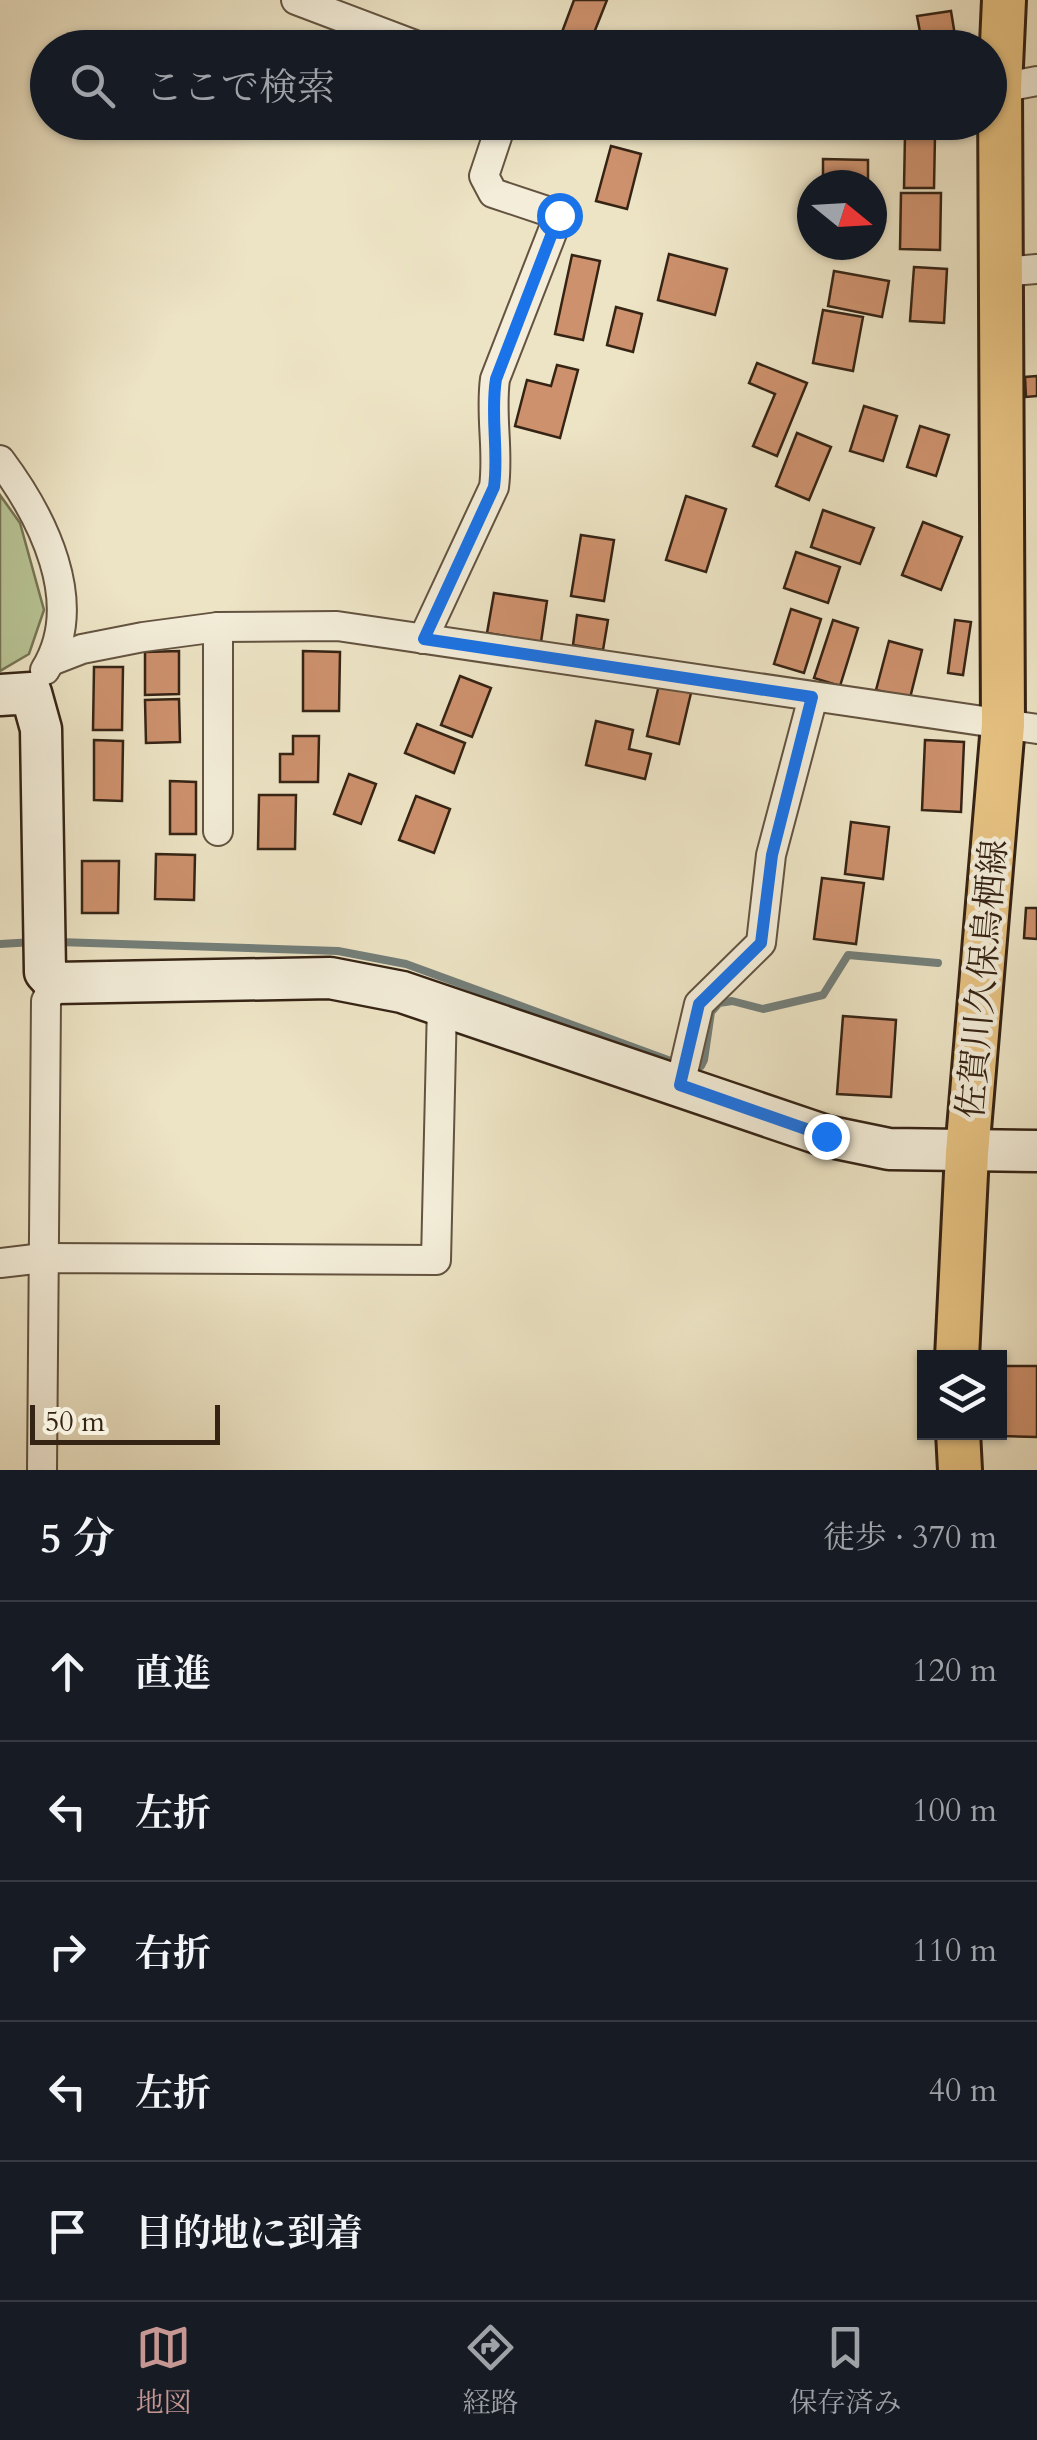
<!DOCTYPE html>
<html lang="ja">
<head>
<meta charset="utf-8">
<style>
  :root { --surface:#171b24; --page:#242831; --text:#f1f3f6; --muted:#9ea1a6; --line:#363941; --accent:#c59692 }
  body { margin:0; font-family:Cardo,"Noto Serif JP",serif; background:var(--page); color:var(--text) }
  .controls { position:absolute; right:30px; bottom:30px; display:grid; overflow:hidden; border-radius:0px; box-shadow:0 2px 8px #0004 }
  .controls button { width:90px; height:90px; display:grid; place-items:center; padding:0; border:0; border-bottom:2px solid var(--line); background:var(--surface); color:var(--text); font:50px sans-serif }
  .compass { position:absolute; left:797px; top:170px; width:90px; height:90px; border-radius:50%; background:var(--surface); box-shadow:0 2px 8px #0004; rotate:108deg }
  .scale { position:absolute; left:30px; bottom:25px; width:190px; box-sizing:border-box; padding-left:10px; border:5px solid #352314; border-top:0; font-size:28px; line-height:35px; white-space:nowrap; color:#352314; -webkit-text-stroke:8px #f3edd9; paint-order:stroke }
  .stop { position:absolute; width:30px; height:30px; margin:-22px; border:8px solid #1a73e8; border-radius:50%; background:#fff }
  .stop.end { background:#1a73e8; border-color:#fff; box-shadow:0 2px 10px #0008 }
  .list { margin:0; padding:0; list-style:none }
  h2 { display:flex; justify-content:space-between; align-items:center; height:130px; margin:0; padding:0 40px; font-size:42px }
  h2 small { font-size:32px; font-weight:400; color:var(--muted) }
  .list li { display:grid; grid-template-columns:65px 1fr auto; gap:30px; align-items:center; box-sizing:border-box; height:140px; padding:0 40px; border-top:2px solid var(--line) }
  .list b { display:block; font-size:38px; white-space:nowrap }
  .list em { font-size:32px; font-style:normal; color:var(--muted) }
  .icon { flex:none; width:55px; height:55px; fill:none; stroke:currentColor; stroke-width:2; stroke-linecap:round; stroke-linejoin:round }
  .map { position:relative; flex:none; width:1037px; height:1470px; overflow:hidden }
  .search { position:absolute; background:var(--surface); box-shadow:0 2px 8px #0004; left:30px; right:30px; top:30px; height:110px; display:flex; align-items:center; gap:25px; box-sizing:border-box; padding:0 35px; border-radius:55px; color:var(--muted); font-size:38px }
  .sheet { height:830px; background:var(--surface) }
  nav { display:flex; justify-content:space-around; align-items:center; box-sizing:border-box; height:140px; border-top:2px solid var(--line); background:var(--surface); font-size:28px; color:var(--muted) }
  nav a { display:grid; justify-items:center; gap:5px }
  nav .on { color:var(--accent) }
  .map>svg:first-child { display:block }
  .green { fill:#b8c495; stroke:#767454; stroke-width:2.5 }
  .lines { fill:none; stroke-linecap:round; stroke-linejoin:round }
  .stream { stroke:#737f7a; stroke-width:8 }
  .building { fill:#cd916d; stroke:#352314; stroke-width:2.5 }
  .street-casing { stroke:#635340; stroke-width:32 }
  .secondary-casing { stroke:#352314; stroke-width:45 }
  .primary-casing { stroke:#352314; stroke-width:48 }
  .street { stroke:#f3edd9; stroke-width:28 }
  .secondary { stroke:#f3edd9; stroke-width:40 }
  .primary { stroke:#e6c282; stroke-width:42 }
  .route { stroke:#1a73e8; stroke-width:12 }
  .labels { text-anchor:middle; stroke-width:9; stroke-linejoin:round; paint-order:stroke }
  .street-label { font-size:35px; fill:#352314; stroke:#f3edd9 }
</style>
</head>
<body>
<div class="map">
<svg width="1037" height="1470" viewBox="0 0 1037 1470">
  <rect width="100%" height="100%" fill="#ede4c5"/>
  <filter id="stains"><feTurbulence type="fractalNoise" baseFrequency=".002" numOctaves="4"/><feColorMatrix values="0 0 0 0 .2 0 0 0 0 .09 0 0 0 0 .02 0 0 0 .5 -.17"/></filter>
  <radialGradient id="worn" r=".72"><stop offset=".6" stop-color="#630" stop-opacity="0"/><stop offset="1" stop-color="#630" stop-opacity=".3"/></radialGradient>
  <!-- green -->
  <path class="green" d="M 0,495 L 20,523 L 44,610 L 29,654 L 0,671 Z"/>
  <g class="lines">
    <!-- stream -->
    <g class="stream">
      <path d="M 58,942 L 338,951 L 406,964 L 679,1064"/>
      <path d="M 0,944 L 34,942"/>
      <path d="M 693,1069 L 701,1066 L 704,1060 L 711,1012 L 719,1003 L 732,1001 L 763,1009 L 823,995 L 848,955 L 938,963"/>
    </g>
  </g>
  <!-- building -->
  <g class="building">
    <path d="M 574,0 L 607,0 L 588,48 L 556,48 Z"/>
    <path d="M 951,11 L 957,48 L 923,48 L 917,16 Z"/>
    <path d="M 905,135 L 935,135 L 934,188 L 904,188 Z"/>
    <path d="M 611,146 L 641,154 L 627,209 L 596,201 Z"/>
    <path d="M 823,159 L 868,160 L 868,185 L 823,185 Z"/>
    <path d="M 901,193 L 941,193 L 940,250 L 900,249 Z"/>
    <path d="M 669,254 L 727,269 L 715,315 L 658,300 Z"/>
    <path d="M 572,255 L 600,261 L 583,340 L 555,334 Z"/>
    <path d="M 914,267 L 947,269 L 944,323 L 910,321 Z"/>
    <path d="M 834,271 L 889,281 L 882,317 L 828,306 Z"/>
    <path d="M 616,307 L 642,314 L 633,352 L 607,345 Z"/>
    <path d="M 823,310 L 863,317 L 853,371 L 813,363 Z"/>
    <path d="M 757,363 L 807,383 L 777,456 L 753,446 L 775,394 L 749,383 Z"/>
    <path d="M 557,365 L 578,370 L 560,438 L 515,426 L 527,380 L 551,386 Z"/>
    <path d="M 1037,376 L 1037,396 L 1026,397 L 1025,377 Z"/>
    <path d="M 864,406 L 897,416 L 883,461 L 850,451 Z"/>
    <path d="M 920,426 L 949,435 L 936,476 L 907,467 Z"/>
    <path d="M 797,433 L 831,447 L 809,500 L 776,486 Z"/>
    <path d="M 686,496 L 726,509 L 706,572 L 666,560 Z"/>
    <path d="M 823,510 L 874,528 L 860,564 L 811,547 Z"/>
    <path d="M 923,522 L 962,537 L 941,590 L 902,575 Z"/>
    <path d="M 581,535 L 614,540 L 604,601 L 571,596 Z"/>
    <path d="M 796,552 L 840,567 L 828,603 L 784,588 Z"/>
    <path d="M 494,593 L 547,601 L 541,642 L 487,633 Z"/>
    <path d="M 791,609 L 821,619 L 804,673 L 774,664 Z"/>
    <path d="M 577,615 L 608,620 L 603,650 L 573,645 Z"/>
    <path d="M 833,620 L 858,628 L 840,686 L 814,678 Z"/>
    <path d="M 955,620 L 971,622 L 963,675 L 948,673 Z"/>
    <path d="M 889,641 L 922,650 L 910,698 L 876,690 Z"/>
    <path d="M 179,651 L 179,694 L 145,695 L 145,652 Z"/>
    <path d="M 303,651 L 340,652 L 339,711 L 303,711 Z"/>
    <path d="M 94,667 L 123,667 L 122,730 L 93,730 Z"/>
    <path d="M 460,676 L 491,688 L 472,737 L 441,725 Z"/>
    <path d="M 659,685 L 691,693 L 679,744 L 647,736 Z"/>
    <path d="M 179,699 L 180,742 L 146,743 L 145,700 Z"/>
    <path d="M 596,721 L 633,730 L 629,749 L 651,754 L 645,779 L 586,765 Z"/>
    <path d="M 417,724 L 465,743 L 454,773 L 405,753 Z"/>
    <path d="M 293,736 L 319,736 L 318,782 L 280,782 L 280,754 L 293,754 Z"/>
    <path d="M 94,740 L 123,741 L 122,801 L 94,800 Z"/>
    <path d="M 925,740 L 964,742 L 961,812 L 922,810 Z"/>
    <path d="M 349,774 L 376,784 L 361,824 L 334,814 Z"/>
    <path d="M 170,781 L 196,782 L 196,834 L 170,834 Z"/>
    <path d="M 259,795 L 296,795 L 295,849 L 258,849 Z"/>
    <path d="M 416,796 L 450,809 L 434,853 L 399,840 Z"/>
    <path d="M 851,822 L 889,827 L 883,879 L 845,874 Z"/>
    <path d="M 156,854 L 195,855 L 194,900 L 155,899 Z"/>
    <path d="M 82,861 L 119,861 L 118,913 L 82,913 Z"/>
    <path d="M 822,878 L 864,883 L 856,944 L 814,939 Z"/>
    <path d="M 1026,908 L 1037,908 L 1037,939 L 1024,938 Z"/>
    <path d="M 843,1016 L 896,1020 L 891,1097 L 837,1094 Z"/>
    <path d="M 1005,1366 L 1037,1366 L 1037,1437 L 1003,1436 Z"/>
  </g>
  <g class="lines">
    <!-- street casing -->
    <g class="street-casing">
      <g id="street">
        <path d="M 296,0 L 423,48"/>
        <path d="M 990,90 L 1037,81"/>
        <path d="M 1001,272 L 1037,269"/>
        <path d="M 0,460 C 42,516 87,603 45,670"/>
        <path d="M 218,627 L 218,831"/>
        <path d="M 423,639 L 494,487 C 499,451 490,415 495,379 L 559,215 L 493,193 L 484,176 L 502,122"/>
        <path d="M 51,661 L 82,649 L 143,637 L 218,627 L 337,626 L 1037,729"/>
        <path d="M 680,1085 L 699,1004 L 761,943 L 771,855 L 813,697"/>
        <path d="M 0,1263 L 43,1258 L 436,1260 L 442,1005"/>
        <path d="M 42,1470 L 46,1001 L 55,983"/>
      </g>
    </g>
    <!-- secondary casing -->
    <g class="secondary-casing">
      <path id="secondary" d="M 0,695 L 31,693 L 41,729 L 45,972 L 55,983 L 330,978 L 402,992 L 826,1136 L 889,1149 L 1037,1151"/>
    </g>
    <!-- primary casing -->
    <g class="primary-casing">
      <g id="primary">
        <path d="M 957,1358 L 967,1153 L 1003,725 L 1000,88 L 1004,0"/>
        <path d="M 958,1432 L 960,1470"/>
      </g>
    </g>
    <!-- street -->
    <use href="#street" class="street"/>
    <!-- secondary -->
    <use href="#secondary" class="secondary"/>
    <!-- primary -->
    <use href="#primary" class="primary"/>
  </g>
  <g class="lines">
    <!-- route -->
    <path class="route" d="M 559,215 L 496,379 C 490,415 499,451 494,487 L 424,639 L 812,697 L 772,855 L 761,943 L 699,1004 L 680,1085 L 826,1136"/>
  </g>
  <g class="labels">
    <!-- street labels -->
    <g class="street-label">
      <text transform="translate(982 979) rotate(-85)" y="12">佐賀川久保鳥栖線</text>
    </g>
  </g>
  <rect width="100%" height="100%" filter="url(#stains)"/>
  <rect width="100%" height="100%" fill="url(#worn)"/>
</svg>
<div class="controls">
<button><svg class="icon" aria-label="layers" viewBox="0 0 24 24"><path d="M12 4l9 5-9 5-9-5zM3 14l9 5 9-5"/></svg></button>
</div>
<svg class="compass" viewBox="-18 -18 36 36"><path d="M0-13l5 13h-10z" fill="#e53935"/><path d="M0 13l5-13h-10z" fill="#9ea1a6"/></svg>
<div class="scale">50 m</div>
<div class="stop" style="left:559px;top:215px"></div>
<div class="stop end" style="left:826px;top:1136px"></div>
<div class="search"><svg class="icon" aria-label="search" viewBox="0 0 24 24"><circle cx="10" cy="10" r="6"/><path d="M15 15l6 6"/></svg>ここで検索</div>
</div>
<section class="sheet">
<h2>5 分<small>徒歩 · 370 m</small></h2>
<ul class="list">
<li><svg class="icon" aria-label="ahead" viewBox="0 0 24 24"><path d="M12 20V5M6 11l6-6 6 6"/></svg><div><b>直進</b></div><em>120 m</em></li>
<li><svg class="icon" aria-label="left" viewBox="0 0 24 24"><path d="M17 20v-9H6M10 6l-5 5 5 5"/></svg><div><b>左折</b></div><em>100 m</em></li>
<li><svg class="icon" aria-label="right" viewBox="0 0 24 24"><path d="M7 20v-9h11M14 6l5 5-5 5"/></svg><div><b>右折</b></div><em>110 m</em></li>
<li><svg class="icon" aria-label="left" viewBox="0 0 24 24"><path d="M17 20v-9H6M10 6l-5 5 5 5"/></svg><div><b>左折</b></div><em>40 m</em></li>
<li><svg class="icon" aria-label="arrive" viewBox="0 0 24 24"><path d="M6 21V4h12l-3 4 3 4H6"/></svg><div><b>目的地に到着</b></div></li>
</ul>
</section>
<nav>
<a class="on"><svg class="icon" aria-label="map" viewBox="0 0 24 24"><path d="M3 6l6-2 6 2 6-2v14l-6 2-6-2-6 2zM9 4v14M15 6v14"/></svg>地図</a>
<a><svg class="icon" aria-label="directions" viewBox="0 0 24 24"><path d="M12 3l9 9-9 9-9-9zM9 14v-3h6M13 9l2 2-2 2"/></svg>経路</a>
<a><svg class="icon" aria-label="saved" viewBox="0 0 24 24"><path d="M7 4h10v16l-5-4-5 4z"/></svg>保存済み</a>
</nav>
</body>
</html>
